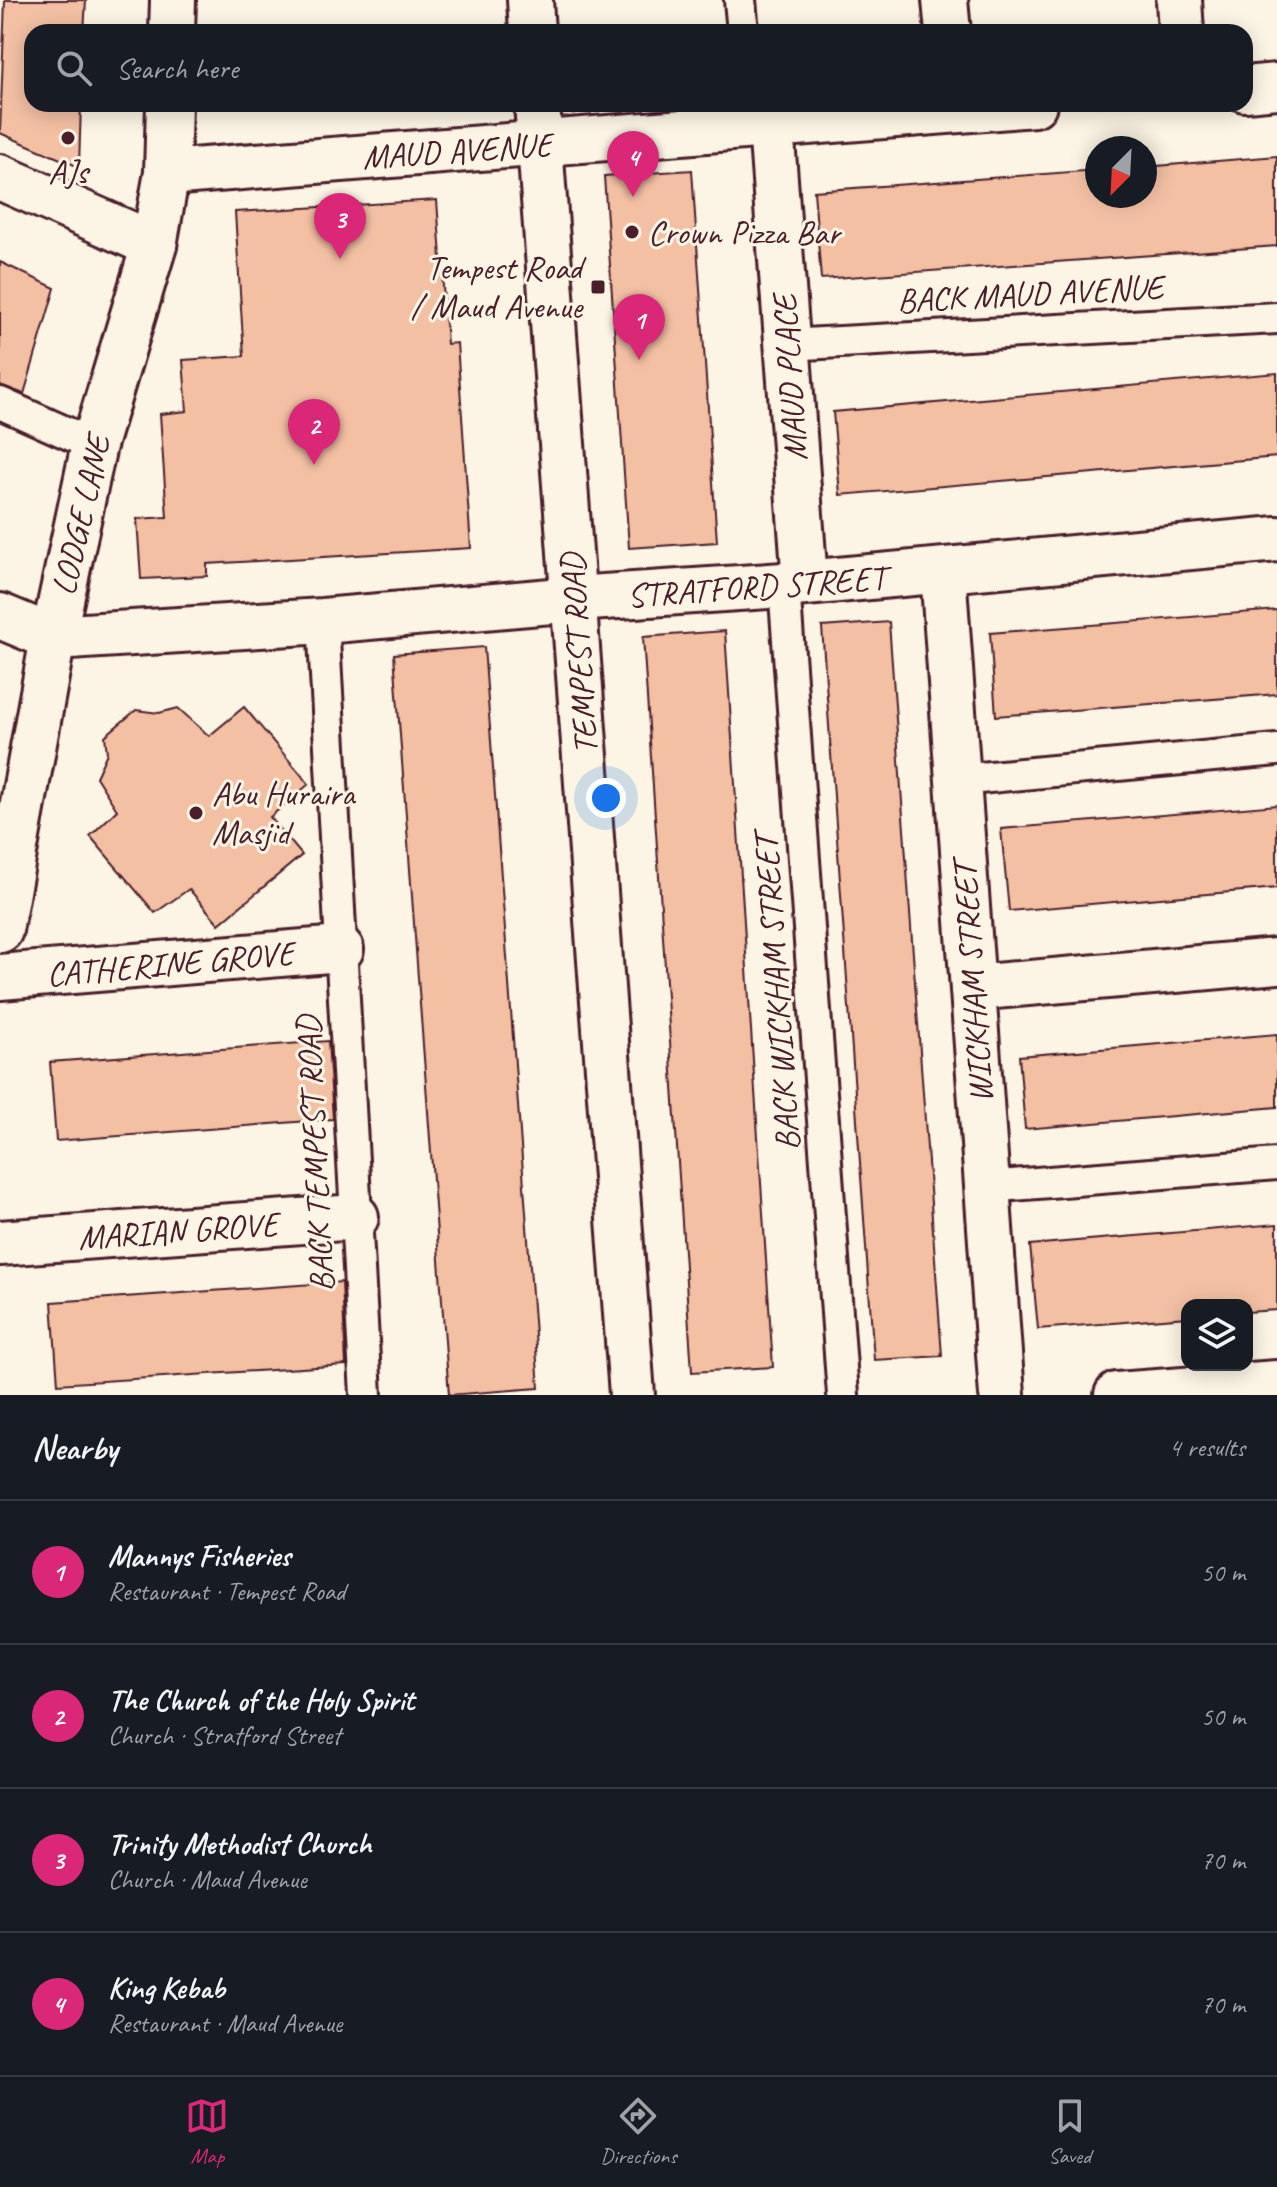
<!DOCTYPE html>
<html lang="en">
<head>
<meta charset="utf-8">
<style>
  :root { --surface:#171b24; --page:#20242c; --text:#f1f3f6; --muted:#9ea1a6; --line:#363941; --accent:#db2777 }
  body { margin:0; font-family:Caveat,sans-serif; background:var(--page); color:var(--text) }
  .controls { position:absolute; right:24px; bottom:24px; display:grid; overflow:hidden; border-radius:16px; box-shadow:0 4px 20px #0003 }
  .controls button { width:72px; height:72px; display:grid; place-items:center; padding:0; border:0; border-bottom:2px solid var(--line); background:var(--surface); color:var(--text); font:40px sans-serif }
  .compass { position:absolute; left:1085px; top:136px; width:72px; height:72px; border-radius:50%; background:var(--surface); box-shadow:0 4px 20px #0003; rotate:204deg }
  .you { position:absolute; left:606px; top:798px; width:28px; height:28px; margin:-20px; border:6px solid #fff; border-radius:50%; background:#1a73e8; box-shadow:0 0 0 12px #1a73e833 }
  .badge { display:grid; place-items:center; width:52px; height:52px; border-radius:50%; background:var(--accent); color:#fff; font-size:26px; font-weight:700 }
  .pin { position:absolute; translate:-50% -66px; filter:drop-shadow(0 2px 4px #0008) }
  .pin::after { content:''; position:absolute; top:42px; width:28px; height:24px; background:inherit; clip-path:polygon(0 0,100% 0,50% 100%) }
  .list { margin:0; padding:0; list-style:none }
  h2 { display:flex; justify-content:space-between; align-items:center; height:104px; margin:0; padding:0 32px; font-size:34px }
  h2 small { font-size:26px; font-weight:400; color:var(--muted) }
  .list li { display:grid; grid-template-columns:52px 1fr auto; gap:24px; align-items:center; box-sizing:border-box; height:144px; padding:0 32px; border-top:2px solid var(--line) }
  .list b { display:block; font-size:30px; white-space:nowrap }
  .list p { margin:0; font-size:26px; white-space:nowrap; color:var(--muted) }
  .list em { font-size:26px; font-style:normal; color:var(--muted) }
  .icon { flex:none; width:44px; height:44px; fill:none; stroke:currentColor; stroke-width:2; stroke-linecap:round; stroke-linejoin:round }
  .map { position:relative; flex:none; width:1277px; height:1395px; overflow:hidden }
  .search { position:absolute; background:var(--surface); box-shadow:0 4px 20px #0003; left:24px; right:24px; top:24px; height:88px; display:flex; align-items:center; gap:20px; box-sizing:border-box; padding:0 28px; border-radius:24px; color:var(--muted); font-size:30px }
  .sheet { height:680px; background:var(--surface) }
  nav { display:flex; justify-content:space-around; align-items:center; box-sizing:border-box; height:112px; border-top:2px solid var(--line); background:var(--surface); font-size:22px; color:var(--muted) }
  nav a { display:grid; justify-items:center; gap:4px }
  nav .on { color:var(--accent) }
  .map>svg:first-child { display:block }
  .building { fill:#f3c0a4; stroke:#4a1f2b; stroke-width:2 }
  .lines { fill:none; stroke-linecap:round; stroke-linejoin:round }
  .lane-casing { stroke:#4a1f2b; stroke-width:36 }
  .street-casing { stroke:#4a1f2b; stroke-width:50 }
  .secondary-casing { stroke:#4a1f2b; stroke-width:50 }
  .lane { stroke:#fcf5e5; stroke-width:30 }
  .street { stroke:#fcf5e5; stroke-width:44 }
  .secondary { stroke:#fcf5e5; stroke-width:44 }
  .poi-dot { fill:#4a1f2b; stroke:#fcf5e5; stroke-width:3 }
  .labels { text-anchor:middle; stroke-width:6; stroke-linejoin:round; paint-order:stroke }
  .street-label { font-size:34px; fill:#4a1f2b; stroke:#fcf5e5 }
  .poi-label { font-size:34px; fill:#4a1f2b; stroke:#fcf5e5; text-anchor:start }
</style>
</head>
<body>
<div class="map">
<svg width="1277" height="1395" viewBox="0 0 1277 1395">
  <rect width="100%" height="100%" fill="#fcf5e5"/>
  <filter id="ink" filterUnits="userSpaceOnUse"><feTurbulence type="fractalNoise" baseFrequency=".0125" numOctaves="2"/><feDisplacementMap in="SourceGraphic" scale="16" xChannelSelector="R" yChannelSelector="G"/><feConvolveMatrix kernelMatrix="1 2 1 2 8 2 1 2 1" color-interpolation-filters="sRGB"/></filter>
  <g filter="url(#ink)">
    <!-- building -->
    <g class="building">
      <path d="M 5,0 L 86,0 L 84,32 L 32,32 L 32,104 L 81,104 L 79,167 L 0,133 Z"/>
      <path d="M 1277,156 L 1277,246 L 821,279 L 814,191 L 1097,170 L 1097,196 L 1145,196 L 1145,167 Z"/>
      <path d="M 692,170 L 717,542 L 629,548 L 604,176 Z"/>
      <path d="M 437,200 L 447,344 L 457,343 L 471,548 L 207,564 L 207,576 L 141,579 L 137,519 L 167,517 L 160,414 L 187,411 L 183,360 L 244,356 L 235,212 Z"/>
      <path d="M 0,262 L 55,288 L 24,394 L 0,385 Z"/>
      <path d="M 1277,373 L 1277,457 L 840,495 L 833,412 Z"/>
      <path d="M 1277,610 L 1277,694 L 996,716 L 990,633 Z"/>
      <path d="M 889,622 L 942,1356 L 874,1360 L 822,627 Z"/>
      <path d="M 725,631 L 773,1367 L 692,1372 L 643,637 Z"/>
      <path d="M 484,647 L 539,1388 L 449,1395 L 394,654 Z"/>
      <path d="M 244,707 L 309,784 L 270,817 L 302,855 L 219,924 L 189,889 L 155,913 L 90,836 L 117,810 L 96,777 L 107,753 L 105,736 L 136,710 L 159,713 L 178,708 L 209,736 Z"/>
      <path d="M 1277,805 L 1277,888 L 1009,911 L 1001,829 Z"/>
      <path d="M 1277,1034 L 1277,1107 L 1025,1129 L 1019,1056 Z"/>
      <path d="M 328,1041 L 333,1119 L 56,1141 L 50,1062 Z"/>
      <path d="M 1277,1224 L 1277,1310 L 1247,1312 L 1247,1305 L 1187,1305 L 1187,1317 L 1038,1329 L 1030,1245 Z"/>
      <path d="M 342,1282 L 346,1365 L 58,1384 L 52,1302 Z"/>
    </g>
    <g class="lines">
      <!-- lane casing -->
      <g class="lane-casing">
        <g id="lane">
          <path d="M 740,0 L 743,32"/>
          <path d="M 786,345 L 1277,318"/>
          <path d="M 0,403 L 94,445"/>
          <path d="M 784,585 L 843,1395"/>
          <path d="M 323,621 L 366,1395"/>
          <path d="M 958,780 L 1277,750"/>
          <path d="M 987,1187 L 1277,1164"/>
        </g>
      </g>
      <!-- street casing -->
      <g class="street-casing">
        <g id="street">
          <path d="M 945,0 L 948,32"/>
          <path d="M 1179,0 L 1181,32"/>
          <path d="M 172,32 L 173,0"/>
          <path d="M 1245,89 L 1277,86"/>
          <path d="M 771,126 L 805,582"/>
          <path d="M 167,173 L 1034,104"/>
          <path d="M 0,177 L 154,245"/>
          <path d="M 943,571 L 1002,1395"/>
          <path d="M 0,616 L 53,638 L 323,621 L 574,599 L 784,585 L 1277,539"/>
          <path d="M 0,930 L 53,638 L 94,445 L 154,245 L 167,173 L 169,104"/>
          <path d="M 0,977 L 341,949"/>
          <path d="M 973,988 L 1277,961"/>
          <path d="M 0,1243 L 356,1217"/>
          <path d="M 1117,1395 L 1277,1383"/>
        </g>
      </g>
      <!-- secondary casing -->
      <g class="secondary-casing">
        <g id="secondary">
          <path d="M 530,0 L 532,32"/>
          <path d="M 537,104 L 632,1395"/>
        </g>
      </g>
      <!-- lane -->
      <use href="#lane" class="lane"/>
      <!-- street -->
      <use href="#street" class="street"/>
      <!-- secondary -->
      <use href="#secondary" class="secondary"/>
    </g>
  </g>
  <!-- markers -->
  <g class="poi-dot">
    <circle cx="68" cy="138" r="8"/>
    <circle cx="632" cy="232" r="8"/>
    <rect x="590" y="279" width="16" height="16" rx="4"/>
    <circle cx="196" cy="813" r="8"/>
  </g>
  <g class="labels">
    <!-- street labels -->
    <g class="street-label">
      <text transform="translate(457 150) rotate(-4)" y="12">MAUD AVENUE</text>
      <text transform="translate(1030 293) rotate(-3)" y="12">BACK MAUD AVENUE</text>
      <text transform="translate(789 378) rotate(-94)" y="12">MAUD PLACE</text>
      <text transform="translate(80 515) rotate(-77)" y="12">LODGE LANE</text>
      <text transform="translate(756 586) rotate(-4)" y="12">STRATFORD STREET</text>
      <text transform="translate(578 654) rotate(-94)" y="12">TEMPEST ROAD</text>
      <text transform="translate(170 963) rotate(-5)" y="12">CATHERINE GROVE</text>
      <text transform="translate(972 983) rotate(-94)" y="12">WICKHAM STREET</text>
      <text transform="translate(776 993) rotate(-94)" y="12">BACK WICKHAM STREET</text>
      <text transform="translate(314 1154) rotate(-93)" y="12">BACK TEMPEST ROAD</text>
      <text transform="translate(178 1230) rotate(-4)" y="12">MARIAN GROVE</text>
    </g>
    <!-- poi labels -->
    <g class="poi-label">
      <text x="68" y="183" text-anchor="middle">AJs</text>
      <text x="648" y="244">Crown Pizza Bar</text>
      <text x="582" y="279" text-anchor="end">Tempest Road<tspan x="582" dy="39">/ Maud Avenue</tspan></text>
      <text x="212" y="805">Abu Huraira<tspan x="212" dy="39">Masjid</tspan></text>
    </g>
  </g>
</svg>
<div class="controls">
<button><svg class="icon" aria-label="layers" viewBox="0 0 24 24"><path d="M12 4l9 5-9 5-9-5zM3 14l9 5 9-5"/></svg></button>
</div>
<svg class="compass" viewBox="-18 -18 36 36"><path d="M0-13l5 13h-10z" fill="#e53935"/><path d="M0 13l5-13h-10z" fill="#9ea1a6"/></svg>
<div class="you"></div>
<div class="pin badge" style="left:639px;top:360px">1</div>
<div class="pin badge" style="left:314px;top:465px">2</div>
<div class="pin badge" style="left:340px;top:259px">3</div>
<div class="pin badge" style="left:633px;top:197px">4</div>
<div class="search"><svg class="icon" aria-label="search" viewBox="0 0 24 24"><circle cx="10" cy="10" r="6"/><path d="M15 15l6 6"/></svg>Search here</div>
</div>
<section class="sheet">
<h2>Nearby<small>4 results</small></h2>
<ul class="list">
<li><span class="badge">1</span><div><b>Mannys Fisheries</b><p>Restaurant · Tempest Road</p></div><em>50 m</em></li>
<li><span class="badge">2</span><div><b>The Church of the Holy Spirit</b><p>Church · Stratford Street</p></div><em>50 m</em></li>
<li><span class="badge">3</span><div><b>Trinity Methodist Church</b><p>Church · Maud Avenue</p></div><em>70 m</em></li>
<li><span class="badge">4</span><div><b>King Kebab</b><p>Restaurant · Maud Avenue</p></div><em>70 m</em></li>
</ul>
</section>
<nav>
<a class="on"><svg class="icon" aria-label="map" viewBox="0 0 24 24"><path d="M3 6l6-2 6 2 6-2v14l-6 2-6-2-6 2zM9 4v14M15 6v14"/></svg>Map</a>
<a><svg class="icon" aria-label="directions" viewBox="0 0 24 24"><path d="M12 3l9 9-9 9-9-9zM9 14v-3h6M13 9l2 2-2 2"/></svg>Directions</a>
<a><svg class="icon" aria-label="saved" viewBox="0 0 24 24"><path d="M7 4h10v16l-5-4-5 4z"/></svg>Saved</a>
</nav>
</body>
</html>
